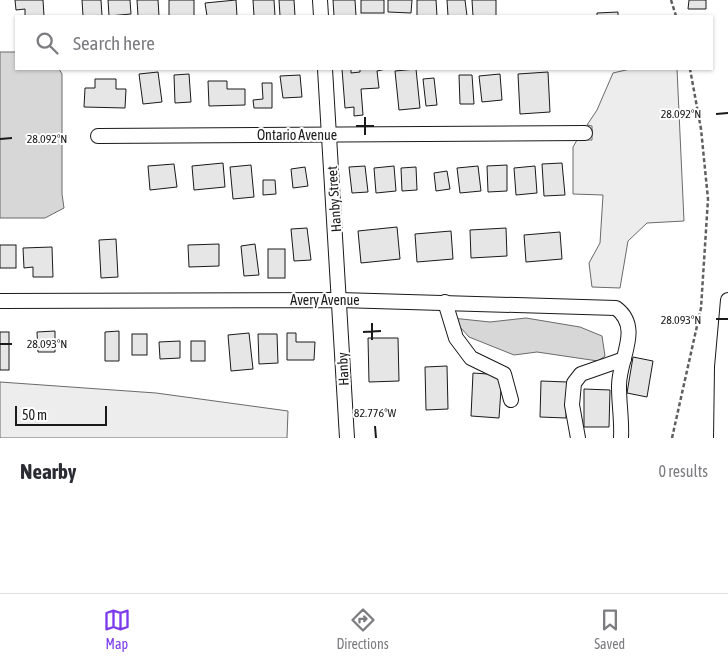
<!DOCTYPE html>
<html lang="en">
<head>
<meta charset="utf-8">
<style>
  :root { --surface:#fff; --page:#f2f2f3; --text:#2b2b33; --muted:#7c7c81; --line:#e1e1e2; --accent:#7c3aed }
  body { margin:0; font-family:"Asap Condensed",sans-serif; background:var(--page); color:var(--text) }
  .scale { position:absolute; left:15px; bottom:12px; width:92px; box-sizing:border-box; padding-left:5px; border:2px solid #1a1a1a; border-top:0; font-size:14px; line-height:18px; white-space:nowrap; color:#1a1a1a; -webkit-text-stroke:4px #fff; paint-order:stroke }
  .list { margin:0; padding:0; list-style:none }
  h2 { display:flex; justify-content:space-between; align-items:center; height:65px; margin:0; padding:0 20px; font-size:21px }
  h2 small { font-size:16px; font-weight:400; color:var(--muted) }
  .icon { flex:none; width:28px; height:28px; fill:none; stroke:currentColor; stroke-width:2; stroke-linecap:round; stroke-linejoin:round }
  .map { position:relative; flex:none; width:728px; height:438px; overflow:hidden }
  .search { position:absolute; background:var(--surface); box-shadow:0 1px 4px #0004; left:15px; right:15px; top:15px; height:55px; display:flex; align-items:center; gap:12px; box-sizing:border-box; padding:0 18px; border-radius:0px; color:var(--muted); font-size:19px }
  .sheet { height:155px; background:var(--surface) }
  nav { display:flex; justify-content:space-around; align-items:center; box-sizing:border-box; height:70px; border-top:1px solid var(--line); background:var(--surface); font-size:14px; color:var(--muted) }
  nav a { display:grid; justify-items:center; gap:2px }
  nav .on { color:var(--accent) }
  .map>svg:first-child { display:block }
  .built { fill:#ededed; stroke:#6a6a6a }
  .water { fill:#d7d7d7; stroke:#6a6a6a }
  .building { fill:#e6e6e6; stroke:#1a1a1a }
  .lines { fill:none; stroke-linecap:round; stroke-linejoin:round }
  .minor-casing { stroke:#1a1a1a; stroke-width:16 }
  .path { stroke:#5f5f5f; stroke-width:2.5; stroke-dasharray:4 2.5; stroke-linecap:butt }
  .minor { stroke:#fff; stroke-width:14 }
  .ticks { fill:none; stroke:#1a1a1a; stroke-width:2 }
  .labels { text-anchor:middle; stroke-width:4; stroke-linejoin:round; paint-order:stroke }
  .street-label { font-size:14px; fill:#1a1a1a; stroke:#fff }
  .ticks-label { font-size:12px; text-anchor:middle; fill:#1a1a1a; stroke:#fff; stroke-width:4; stroke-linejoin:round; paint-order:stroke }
</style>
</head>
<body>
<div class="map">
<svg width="728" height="438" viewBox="0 0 728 438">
  <rect width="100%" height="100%" fill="#fff"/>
  <!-- built -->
  <g class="built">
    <path d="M 630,69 L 677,69 L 684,221 L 647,223 L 628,241 L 620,288 L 592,287 L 589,263 L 600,243 L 603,195 L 573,194 L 573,147 L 577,140 L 592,140 L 592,126 L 587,125 L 597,110 L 613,73 Z"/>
    <path d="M 0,382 L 156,393 L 288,411 L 287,438 L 0,438 Z"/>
  </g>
  <!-- water -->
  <g class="water">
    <path d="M 0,52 L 16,52 L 16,69 L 59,69 L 62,74 L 62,194 L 64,208 L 45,218 L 0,218 Z"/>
    <path d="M 452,318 L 490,322 L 526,318 L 580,327 L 602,336 L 605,356 L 598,361 L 537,352 L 514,355 L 469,337 Z"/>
  </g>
  <!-- building -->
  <g class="building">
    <path d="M 15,0 L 43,0 L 44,16 L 25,16 L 25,9 L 16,10 Z"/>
    <path d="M 82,0 L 101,0 L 102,16 L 83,16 Z"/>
    <path d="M 108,0 L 130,0 L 131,14 L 109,16 Z"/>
    <path d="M 137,0 L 158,0 L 159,16 L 138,16 Z"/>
    <rect x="169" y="0" width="25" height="16"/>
    <path d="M 236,0 L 237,16 L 207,16 L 205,3 Z"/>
    <path d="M 253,0 L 274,0 L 275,16 L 254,16 Z"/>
    <path d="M 279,0 L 294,0 L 295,16 L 280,16 Z"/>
    <path d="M 333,0 L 355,0 L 356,16 L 334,16 Z"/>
    <rect x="361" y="0" width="23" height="13"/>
    <path d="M 388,0 L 412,0 L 411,13 L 388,12 Z"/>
    <path d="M 417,0 L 436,0 L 437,16 L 417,16 Z"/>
    <path d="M 447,0 L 465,0 L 467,16 L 448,16 Z"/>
    <path d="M 472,0 L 496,0 L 496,16 L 473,16 Z"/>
    <path d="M 689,0 L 706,0 L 706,9 L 688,9 Z"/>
    <path d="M 618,12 L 618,16 L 597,16 L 597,13 Z"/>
    <path d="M 342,69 L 351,69 L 351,73 L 360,72 L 360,69 L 386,69 L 377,71 L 379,88 L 361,89 L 363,115 L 354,116 L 354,107 L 345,108 Z"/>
    <path d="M 416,69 L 420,108 L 399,110 L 395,71 Z"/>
    <path d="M 158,72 L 162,102 L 143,104 L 139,74 Z"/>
    <path d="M 548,72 L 550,112 L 520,114 L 518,74 Z"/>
    <path d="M 189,74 L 191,102 L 175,103 L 174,75 Z"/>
    <path d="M 500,74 L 502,100 L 482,102 L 479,76 Z"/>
    <path d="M 300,75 L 302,97 L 283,98 L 280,76 Z"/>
    <path d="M 459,75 L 472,75 L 474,104 L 460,104 Z"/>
    <path d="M 434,78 L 437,105 L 426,106 L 423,79 Z"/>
    <path d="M 95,79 L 116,79 L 116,89 L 126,89 L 125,108 L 84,107 L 85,88 L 95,88 Z"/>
    <path d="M 208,81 L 227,81 L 227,89 L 245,89 L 245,105 L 209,106 Z"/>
    <path d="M 262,83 L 272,83 L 272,108 L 254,108 L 253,100 L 263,99 Z"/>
    <path d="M 223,163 L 225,187 L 194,190 L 192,166 Z"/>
    <path d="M 562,163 L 565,195 L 544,196 L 542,164 Z"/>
    <path d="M 174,164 L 177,187 L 150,190 L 148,166 Z"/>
    <path d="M 251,165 L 254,197 L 233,199 L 230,167 Z"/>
    <path d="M 507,165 L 507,191 L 488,192 L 487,166 Z"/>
    <path d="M 365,166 L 368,192 L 352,193 L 349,167 Z"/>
    <path d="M 394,166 L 396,191 L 376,193 L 374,168 Z"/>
    <path d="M 478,166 L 481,191 L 460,193 L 457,168 Z"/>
    <path d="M 535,166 L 537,193 L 516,195 L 514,168 Z"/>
    <path d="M 305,167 L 308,186 L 293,188 L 291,169 Z"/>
    <path d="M 416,167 L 417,190 L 402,191 L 401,168 Z"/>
    <path d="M 447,171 L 450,189 L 436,191 L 434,173 Z"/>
    <path d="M 263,180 L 275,180 L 276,194 L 263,195 Z"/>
    <path d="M 397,227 L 400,259 L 361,263 L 358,231 Z"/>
    <path d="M 307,228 L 311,260 L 294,261 L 291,229 Z"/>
    <path d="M 506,228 L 507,256 L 471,258 L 470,230 Z"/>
    <path d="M 451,231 L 453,259 L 417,262 L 415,234 Z"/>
    <path d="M 560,232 L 562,259 L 526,262 L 524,235 Z"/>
    <path d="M 116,239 L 118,277 L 101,278 L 99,240 Z"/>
    <path d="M 219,244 L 219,266 L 189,267 L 188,245 Z"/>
    <path d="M 255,244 L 259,275 L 244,276 L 241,246 Z"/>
    <rect x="0" y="245" width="16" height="23"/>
    <path d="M 52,247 L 53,277 L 33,277 L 33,267 L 24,268 L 23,248 Z"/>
    <rect x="268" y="249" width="17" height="29"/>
    <path d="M 55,331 L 55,352 L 38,352 L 37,332 Z"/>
    <path d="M 119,331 L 119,361 L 105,361 L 105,332 Z"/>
    <rect x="0" y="332" width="9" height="38"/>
    <path d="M 249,333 L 253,369 L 231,371 L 228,335 Z"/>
    <path d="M 287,333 L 296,333 L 296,342 L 315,342 L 314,360 L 287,360 Z"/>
    <rect x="132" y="334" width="15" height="21"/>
    <path d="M 258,334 L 277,334 L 278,363 L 259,364 Z"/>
    <path d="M 368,338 L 398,338 L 399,381 L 369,382 Z"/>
    <path d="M 180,341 L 180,358 L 160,359 L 159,342 Z"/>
    <rect x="191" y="341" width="14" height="20"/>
    <path d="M 633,357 L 653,361 L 647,397 L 627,393 Z"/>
    <path d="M 447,366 L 448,409 L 426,410 L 425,367 Z"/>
    <path d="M 473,373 L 502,375 L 499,418 L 471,416 Z"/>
    <path d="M 541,381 L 567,382 L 566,418 L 540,417 Z"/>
    <path d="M 584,389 L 610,390 L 609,427 L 584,427 Z"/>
  </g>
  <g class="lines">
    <!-- minor casing -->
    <g class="minor-casing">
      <g id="minor">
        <path d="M 320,0 L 321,16"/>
        <path d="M 325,69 L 347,438"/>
        <path d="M 98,136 L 585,133"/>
        <path d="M 0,301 L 340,300 L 616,308 C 643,328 618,360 619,387 C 619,404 622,421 621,438"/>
        <path d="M 445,302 L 456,338 L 471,358 L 504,374 L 511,400"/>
        <path d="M 578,438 L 572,405 L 574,383 L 581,374 L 624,359"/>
        <path d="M 721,438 L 722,367 L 728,300"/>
      </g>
    </g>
    <!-- path -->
    <g class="path">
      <path d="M 671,0 L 676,16"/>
      <path d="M 672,438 L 701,308 L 708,199 L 701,129 L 690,69"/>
    </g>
    <!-- minor -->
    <use href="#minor" class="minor"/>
  </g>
  <!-- ticks -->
  <path class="ticks" d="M 716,114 L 728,113M 365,117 L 365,135M 356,126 L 374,126M 0,139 L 12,138M 716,319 L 728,319M 372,323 L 372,340M 363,332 L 381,331M 0,344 L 12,344M 375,426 L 376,438"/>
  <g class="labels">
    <!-- street labels -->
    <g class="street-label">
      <text x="297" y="140">Ontario Avenue</text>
      <text transform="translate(334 199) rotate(-94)" y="5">Hanby Street</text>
      <text x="325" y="305">Avery Avenue</text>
      <text transform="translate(343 369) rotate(-93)" y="5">Hanby</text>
    </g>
  </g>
  <g class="ticks-label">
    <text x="681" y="118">28.092°N</text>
    <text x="47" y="143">28.092°N</text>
    <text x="681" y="324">28.093°N</text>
    <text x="47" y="348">28.093°N</text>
    <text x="375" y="417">82.776°W</text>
  </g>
</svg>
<div class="scale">50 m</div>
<div class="search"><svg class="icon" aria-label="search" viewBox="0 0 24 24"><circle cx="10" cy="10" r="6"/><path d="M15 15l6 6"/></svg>Search here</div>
</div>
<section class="sheet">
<h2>Nearby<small>0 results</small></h2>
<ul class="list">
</ul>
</section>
<nav>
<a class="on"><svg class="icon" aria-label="map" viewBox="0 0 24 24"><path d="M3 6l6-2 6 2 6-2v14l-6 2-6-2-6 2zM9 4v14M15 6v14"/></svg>Map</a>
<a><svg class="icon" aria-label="directions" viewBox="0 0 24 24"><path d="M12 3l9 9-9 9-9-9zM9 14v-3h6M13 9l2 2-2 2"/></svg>Directions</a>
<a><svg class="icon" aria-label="saved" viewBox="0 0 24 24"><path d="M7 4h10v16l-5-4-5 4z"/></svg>Saved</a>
</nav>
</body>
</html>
